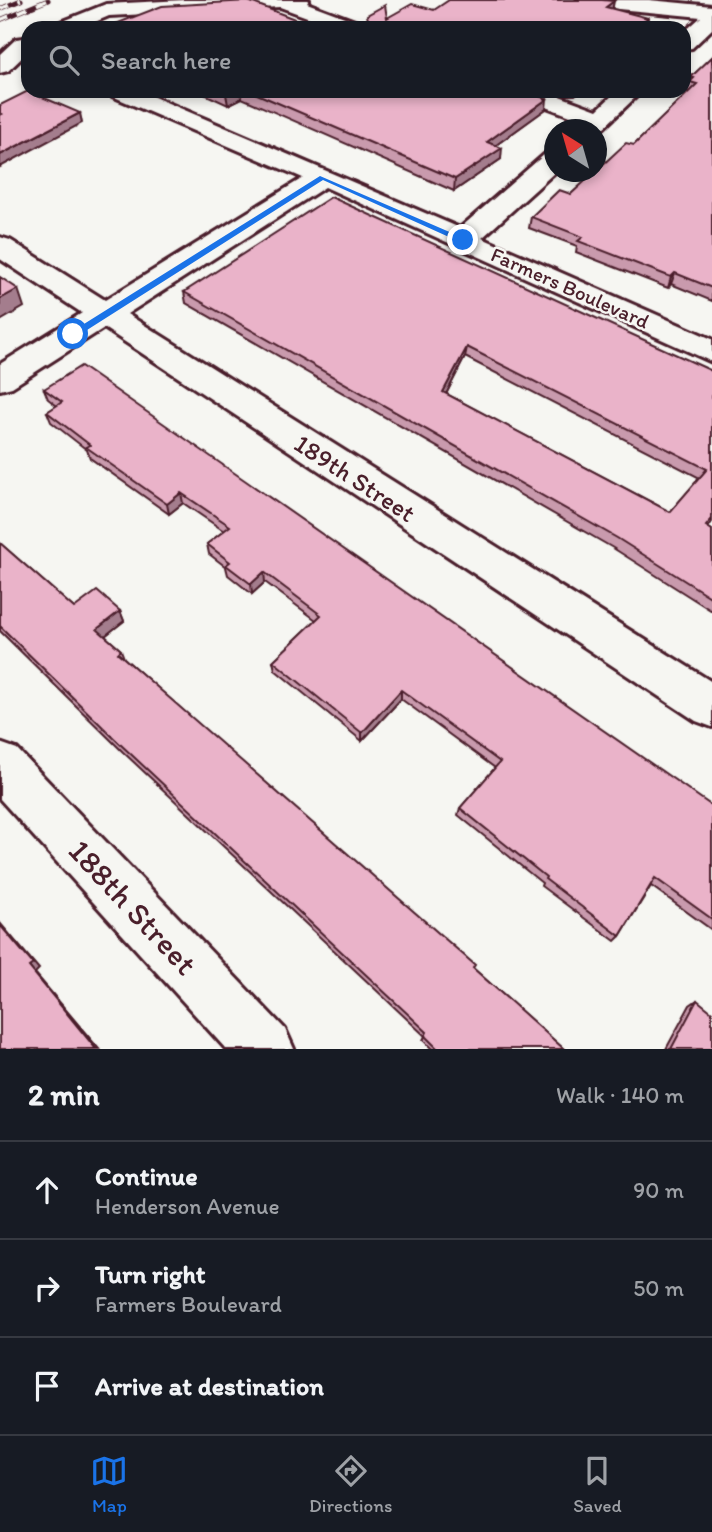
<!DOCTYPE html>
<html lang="en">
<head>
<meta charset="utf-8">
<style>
  :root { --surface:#171b24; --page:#20242c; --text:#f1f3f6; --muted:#9ea1a6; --line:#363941; --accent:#1a73e8 }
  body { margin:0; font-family:Itim,sans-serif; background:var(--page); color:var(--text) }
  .compass { position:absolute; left:544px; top:119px; width:63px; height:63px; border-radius:50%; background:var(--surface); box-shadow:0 4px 10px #0003; rotate:323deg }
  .stop { position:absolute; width:21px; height:21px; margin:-16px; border:5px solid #1a73e8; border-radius:50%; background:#fff }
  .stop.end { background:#1a73e8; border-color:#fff; box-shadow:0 2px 7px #0008 }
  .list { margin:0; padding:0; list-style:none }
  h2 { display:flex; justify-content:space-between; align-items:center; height:91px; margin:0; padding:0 28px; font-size:30px }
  h2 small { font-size:23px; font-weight:400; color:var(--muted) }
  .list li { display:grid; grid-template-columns:46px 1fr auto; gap:21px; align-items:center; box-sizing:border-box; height:98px; padding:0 28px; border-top:2px solid var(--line) }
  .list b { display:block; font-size:26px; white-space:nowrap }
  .list p { margin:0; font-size:23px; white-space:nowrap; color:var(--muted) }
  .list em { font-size:23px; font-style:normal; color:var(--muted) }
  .icon { flex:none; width:38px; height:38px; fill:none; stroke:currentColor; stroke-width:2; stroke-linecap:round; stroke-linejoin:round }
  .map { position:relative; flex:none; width:712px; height:1049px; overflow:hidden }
  .search { position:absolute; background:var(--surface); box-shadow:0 4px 10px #0003; left:21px; right:21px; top:21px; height:77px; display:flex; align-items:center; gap:18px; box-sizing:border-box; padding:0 24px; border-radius:21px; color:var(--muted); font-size:26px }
  .sheet { height:385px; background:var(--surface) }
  nav { display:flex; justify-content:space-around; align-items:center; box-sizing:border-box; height:98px; border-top:2px solid var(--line); background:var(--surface); font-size:19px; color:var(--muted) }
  nav a { display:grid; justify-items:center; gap:4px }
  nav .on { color:var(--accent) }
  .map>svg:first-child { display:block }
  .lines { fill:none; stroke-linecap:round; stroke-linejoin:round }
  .street-casing { stroke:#4a1f2b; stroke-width:6 }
  .street { fill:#f6f6f2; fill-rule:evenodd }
  .rail-casing { stroke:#4a1f2b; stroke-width:5 }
  .rail { stroke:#f6f6f2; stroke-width:3.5; stroke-dasharray:10; stroke-linecap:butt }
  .wall { fill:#c99aad; stroke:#4a1f2b; stroke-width:2; fill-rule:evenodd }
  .shaded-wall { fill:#a47d8d; stroke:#4a1f2b; stroke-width:2 }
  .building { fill:#eab3c9; stroke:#4a1f2b; stroke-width:2; fill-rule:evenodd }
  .route { fill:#1a73e8 }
  .labels { text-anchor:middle; stroke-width:5; stroke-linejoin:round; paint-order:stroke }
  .far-street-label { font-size:21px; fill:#4a1f2b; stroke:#f6f6f2 }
  .street-label { font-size:26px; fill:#4a1f2b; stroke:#f6f6f2 }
  .near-street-label { font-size:32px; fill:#4a1f2b; stroke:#f6f6f2 }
</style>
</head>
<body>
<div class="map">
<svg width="712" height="1049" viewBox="0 0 712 1049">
  <rect width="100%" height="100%" fill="#f6f6f2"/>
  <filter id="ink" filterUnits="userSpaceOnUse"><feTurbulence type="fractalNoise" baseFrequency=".0143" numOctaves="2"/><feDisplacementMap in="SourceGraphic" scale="14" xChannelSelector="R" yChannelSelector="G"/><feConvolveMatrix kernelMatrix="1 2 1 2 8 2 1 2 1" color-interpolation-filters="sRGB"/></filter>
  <g filter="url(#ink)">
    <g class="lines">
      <!-- street casing -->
      <g class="street-casing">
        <g id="street">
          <path d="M 184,0 L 309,0 L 307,3 L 363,24 L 366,28 L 337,28 L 280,7 L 109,16 L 81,28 L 53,28 L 56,24 L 106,4 Z"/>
          <path d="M 577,0 L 649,0 L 712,6 L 712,29 L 692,48 L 684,49 L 684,32 L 701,17 L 587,6 Z"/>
          <path d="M 24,38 L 28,39 L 28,52 L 8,71 L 0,73 L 0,54 L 16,39 Z"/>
          <path d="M 109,91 L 140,91 L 460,228 L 545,154 L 554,152 L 555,172 L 482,238 L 712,339 L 712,362 L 325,187 L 127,314 L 712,682 L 712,727 L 696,721 L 104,328 L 12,387 L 0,390 L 0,364 L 82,313 L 0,259 L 0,237 L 10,240 L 105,300 L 303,178 L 112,96 Z"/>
          <path d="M 514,91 L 546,91 L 597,110 L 617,91 L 642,91 L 596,135 L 596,130 L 576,130 L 584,121 L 517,96 Z"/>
          <path d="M 0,743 L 17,749 L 285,1029 L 294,1049 L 226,1049 L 0,799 Z"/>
        </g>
      </g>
      <!-- street -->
      <use href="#street" class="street"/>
      <!-- rail casing -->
      <g class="rail-casing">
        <g id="rail">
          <path d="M 0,9 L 21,0"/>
          <path d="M 0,20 L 48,0"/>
        </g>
      </g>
      <!-- rail -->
      <use href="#rail" class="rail"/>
    </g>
    <!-- wall -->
    <g class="wall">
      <path d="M 712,57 L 712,301 L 671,284 L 668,288 L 576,252 L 577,246 L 529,228 L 531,217 L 571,194 L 634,145 L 688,93 L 687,92 L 688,87 L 691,77 Z"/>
      <path d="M 198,91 L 526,91 L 546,109 L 496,145 L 501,159 L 454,191 L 242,98 L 228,105 Z"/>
      <path d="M 553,91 L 580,91 L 575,95 L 565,95 Z"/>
      <path d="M 184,292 L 712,371 L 712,522 L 708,528 L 712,530 L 712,611 L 613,548 L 186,303 ZM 465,357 L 700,478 L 670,512 L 446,394 Z"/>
      <path d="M 44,389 L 712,806 L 712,930 L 651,886 L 620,936 L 615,941 L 541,886 L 542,883 L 458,815 L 460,808 L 495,768 L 401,699 L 362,741 L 275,670 L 273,661 L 316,620 L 265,582 L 252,594 L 228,575 L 226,567 L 209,554 L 207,544 L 224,531 L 183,503 L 169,514 L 90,458 L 87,450 L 51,422 L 47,412 L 57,406 L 48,399 Z"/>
      <path d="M 0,543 L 74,608 L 120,611 L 124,621 L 105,636 L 121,650 L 124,658 L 564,1049 L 432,1049 L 423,1040 L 425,1036 L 123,752 L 0,631 Z"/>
      <path d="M 697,1000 L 712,1049 L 666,1049 L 690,1005 Z"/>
    </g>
    <!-- shaded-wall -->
    <g class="shaded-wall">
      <path d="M 614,1 L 612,11 L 606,7 Z"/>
      <path d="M 648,18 L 645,28 L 635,28 Z"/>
      <path d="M 233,91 L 241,91 L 242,98 L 228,105 L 226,94 Z"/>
      <path d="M 547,99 L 546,109 L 485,153 L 487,142 Z"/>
      <path d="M 80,113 L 82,123 L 0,167 L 0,155 Z"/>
      <path d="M 502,148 L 501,159 L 454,191 L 455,179 Z"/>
      <path d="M 675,273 L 671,284 L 668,288 L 671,277 Z"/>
      <path d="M 18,289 L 24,307 L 0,321 L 0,299 Z"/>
      <path d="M 467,347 L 465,357 L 442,402 L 443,392 Z"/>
      <path d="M 181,493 L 183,503 L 169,514 L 167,504 Z"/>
      <path d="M 264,572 L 265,582 L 252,594 L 251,584 Z"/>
      <path d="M 120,611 L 124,621 L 101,639 L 97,629 Z"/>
      <path d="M 401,690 L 401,699 L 362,741 L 362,733 Z"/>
      <path d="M 0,923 L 39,969 L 35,973 L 99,1049 L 96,1049 L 29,967 L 0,925 Z"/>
    </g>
    <!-- building -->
    <g class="building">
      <path d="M 449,0 L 602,0 L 614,1 L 606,7 L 648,18 L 635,28 L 343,28 L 356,21 L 368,20 L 367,15 L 385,5 L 387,18 L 412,4 L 434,10 Z"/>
      <path d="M 248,1 L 318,28 L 120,28 L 125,26 L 118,23 L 162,6 Z"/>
      <path d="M 712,57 L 712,288 L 675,273 L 671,277 L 578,241 L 583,237 L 531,217 L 559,190 L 571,194 L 626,143 L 634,145 L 697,84 L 690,82 L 694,78 L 691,77 Z"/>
      <path d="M 28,91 L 80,113 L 0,155 L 0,115 L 2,114 L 0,113 L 0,105 Z"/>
      <path d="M 219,91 L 233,91 L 226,94 Z"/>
      <path d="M 250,91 L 526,91 L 547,99 L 487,142 L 502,148 L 455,179 Z"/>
      <path d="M 331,197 L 712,371 L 712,519 L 706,526 L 712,530 L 712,598 L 617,538 L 184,292 ZM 467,347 L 707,469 L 670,512 L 443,392 Z"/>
      <path d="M 0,277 L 18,289 L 0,299 Z"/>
      <path d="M 81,366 L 712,806 L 712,919 L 655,878 L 620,936 L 545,879 L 546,877 L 460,808 L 500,762 L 401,690 L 362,733 L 273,661 L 321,615 L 264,572 L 251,584 L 226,565 L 230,562 L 207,544 L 230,526 L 181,493 L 167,504 L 86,447 L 90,445 L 47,412 L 62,402 L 44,389 Z"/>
      <path d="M 0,543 L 74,608 L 97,591 L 120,611 L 97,629 L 121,650 L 118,653 L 475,965 L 473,968 L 564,1049 L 438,1049 L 425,1036 L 427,1032 L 119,743 L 0,626 Z"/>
      <path d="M 0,925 L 33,964 L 29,967 L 96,1049 L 0,1049 Z"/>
      <path d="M 697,1000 L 712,1012 L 712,1049 L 671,1049 Z"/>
    </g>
  </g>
  <!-- route -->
  <path class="route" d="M 320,176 L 468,240 L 460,242 L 323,180 L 76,337 L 68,334 Z"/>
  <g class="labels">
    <!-- far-street labels -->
    <g class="far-street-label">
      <text transform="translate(570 288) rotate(24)" y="7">Farmers Boulevard</text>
    </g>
    <!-- street labels -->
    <g class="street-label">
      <text transform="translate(355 478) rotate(33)" y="9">189th Street</text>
    </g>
    <!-- near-street labels -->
    <g class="near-street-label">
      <text transform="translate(133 907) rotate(47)" y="11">188th Street</text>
    </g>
  </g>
</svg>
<svg class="compass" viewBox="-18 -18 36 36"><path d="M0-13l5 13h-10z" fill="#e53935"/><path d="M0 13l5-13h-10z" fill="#9ea1a6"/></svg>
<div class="stop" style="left:73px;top:334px"></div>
<div class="stop end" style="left:463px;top:240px"></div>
<div class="search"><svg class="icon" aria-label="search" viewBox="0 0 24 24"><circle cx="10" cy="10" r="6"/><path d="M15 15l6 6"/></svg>Search here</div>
</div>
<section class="sheet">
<h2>2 min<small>Walk · 140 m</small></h2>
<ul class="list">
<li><svg class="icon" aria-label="ahead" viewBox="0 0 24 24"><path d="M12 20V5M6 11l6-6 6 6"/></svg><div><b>Continue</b><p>Henderson Avenue</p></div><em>90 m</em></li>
<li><svg class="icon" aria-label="right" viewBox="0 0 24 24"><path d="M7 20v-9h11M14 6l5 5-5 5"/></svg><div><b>Turn right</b><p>Farmers Boulevard</p></div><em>50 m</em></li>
<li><svg class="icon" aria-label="arrive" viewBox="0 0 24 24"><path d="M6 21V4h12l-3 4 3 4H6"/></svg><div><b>Arrive at destination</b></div></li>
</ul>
</section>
<nav>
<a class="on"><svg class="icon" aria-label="map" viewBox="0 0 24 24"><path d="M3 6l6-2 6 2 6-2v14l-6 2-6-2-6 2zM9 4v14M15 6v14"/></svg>Map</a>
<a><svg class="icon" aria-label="directions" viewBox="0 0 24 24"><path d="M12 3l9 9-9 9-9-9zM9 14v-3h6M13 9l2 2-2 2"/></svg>Directions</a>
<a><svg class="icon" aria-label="saved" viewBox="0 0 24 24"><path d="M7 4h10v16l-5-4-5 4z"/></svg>Saved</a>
</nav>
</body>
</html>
